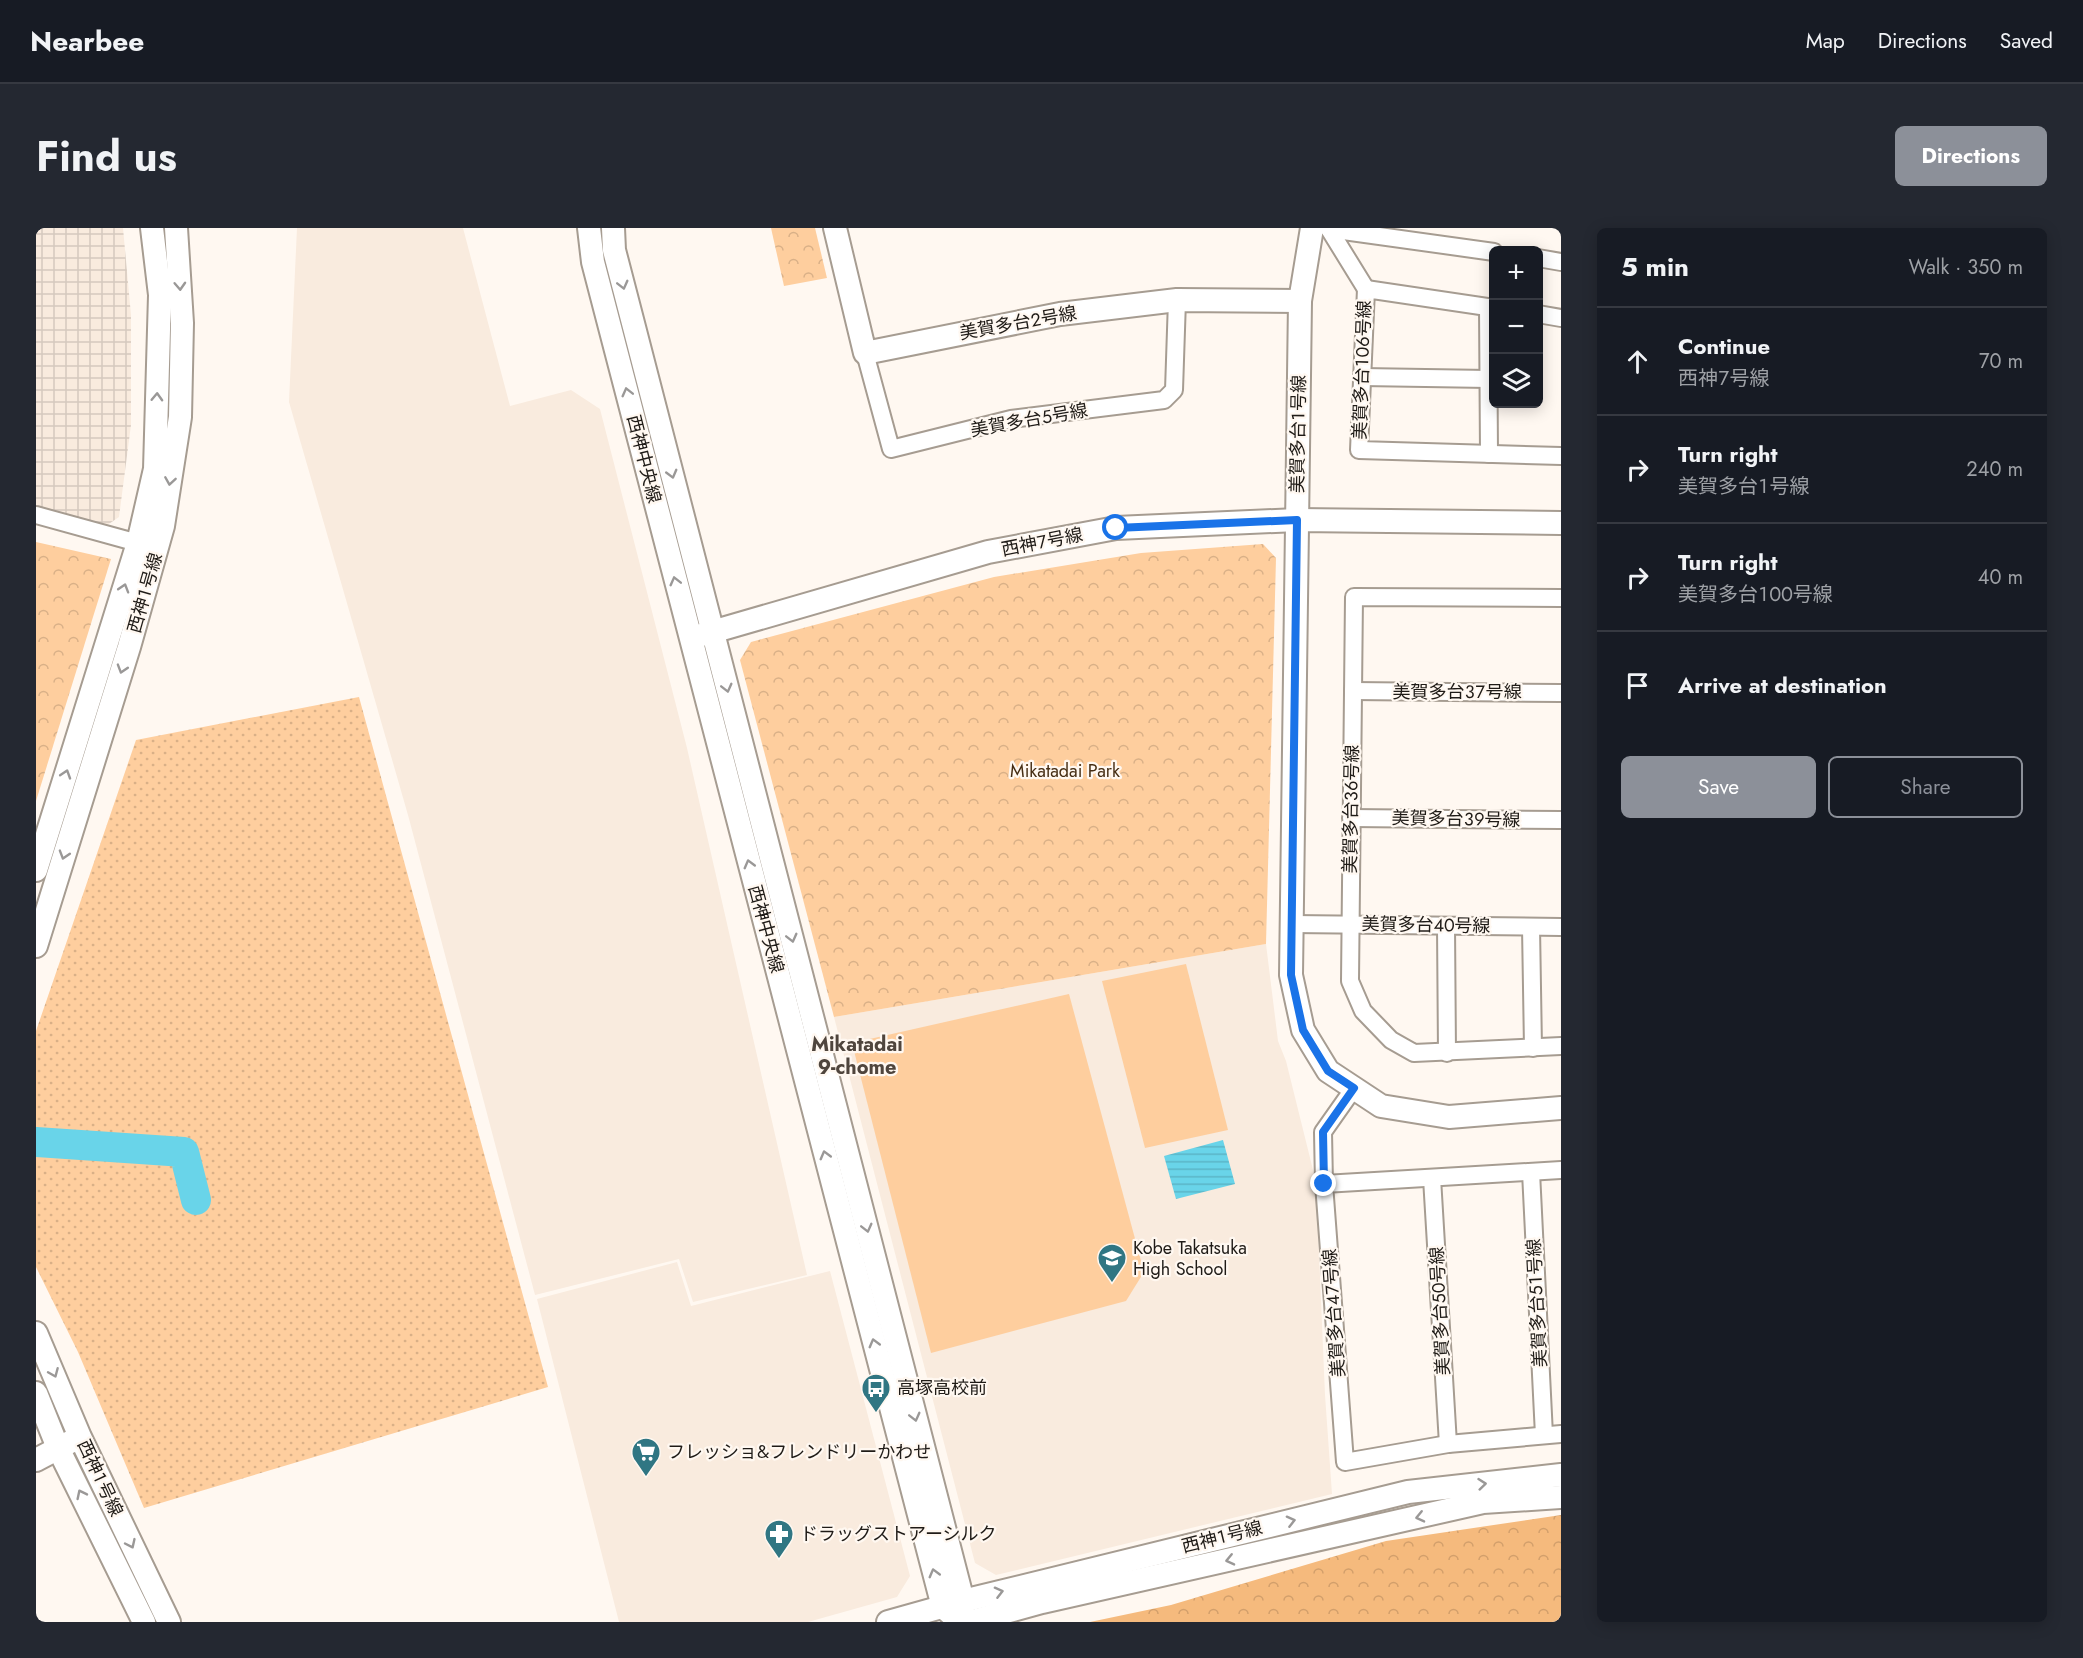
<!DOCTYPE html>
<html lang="en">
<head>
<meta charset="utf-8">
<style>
  :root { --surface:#171b24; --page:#242831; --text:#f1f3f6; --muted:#9ea1a6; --line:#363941; --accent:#8c9099 }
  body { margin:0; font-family:Jost,"Noto Sans JP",sans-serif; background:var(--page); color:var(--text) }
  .controls { position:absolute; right:18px; top:18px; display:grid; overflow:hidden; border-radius:9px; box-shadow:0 3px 15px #0003 }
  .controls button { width:54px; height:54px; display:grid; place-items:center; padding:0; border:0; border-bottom:2px solid var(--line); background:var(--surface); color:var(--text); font:30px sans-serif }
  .stop { position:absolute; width:18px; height:18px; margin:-14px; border:4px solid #1a73e8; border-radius:50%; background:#fff }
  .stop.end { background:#1a73e8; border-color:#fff; box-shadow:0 2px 6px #0008 }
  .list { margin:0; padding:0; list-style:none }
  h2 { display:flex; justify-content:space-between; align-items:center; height:78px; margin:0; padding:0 24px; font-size:26px }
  h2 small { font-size:20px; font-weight:400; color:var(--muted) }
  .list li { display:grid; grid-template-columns:39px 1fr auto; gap:18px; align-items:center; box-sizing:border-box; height:108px; padding:0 24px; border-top:2px solid var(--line) }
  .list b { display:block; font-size:22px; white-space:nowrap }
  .list p { margin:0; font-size:20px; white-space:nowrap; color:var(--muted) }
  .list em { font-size:20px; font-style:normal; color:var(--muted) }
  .actions { display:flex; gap:12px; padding:18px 24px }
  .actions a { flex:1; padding:14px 0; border:2px solid var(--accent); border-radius:9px; text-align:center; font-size:21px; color:var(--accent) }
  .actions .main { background:var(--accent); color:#fff }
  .icon { flex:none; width:33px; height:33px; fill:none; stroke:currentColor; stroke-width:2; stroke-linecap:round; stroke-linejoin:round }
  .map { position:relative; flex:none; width:1525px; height:1394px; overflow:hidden; border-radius:9px }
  header { display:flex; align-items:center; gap:36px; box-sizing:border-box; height:84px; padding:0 30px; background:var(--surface); border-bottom:2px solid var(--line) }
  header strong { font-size:28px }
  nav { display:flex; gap:33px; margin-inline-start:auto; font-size:21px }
  .intro { display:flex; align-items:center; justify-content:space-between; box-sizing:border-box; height:144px; padding:0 36px }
  h1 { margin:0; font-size:42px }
  .button { padding:15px 27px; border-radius:9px; background:var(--accent); color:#fff; font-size:21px; font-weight:700 }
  main { display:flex; gap:36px; padding:0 36px }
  aside { flex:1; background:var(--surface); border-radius:9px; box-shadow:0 3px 15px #0003 }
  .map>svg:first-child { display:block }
  .built { fill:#f9ebde }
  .industrial { fill:url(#industrial-grid) }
  .grass { fill:url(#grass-dots) }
  .forest { fill:url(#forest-crowns) }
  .park { fill:url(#park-crowns) }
  .pitch { fill:#fece9e }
  .water { fill:url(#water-rules) }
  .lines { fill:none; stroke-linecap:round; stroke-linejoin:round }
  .river { stroke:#69d4e9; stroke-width:30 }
  .street-casing { stroke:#a69c91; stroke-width:20 }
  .secondary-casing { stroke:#a69c91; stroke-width:26 }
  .street { stroke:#fff; stroke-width:16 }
  .secondary { stroke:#fff; stroke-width:22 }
  .oneway { stroke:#9a9897 }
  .route { stroke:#1a73e8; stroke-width:8 }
  .labels { text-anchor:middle; stroke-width:4.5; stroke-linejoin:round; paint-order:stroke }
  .street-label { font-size:18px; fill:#1f1b17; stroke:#fff8f1 }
  .park-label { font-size:18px; fill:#462e14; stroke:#fff8f1 }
  .poi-label { font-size:18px; fill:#1f1b17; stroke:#fff8f1; text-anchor:start }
  .neighbourhood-label { font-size:20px; font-weight:bold; fill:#4f453d; stroke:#fff8f1 }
</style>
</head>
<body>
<header>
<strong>Nearbee</strong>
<nav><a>Map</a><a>Directions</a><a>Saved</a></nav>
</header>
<div class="intro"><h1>Find us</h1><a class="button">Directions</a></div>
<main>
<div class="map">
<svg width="1525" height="1394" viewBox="0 0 1525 1394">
  <defs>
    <pattern id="industrial-grid" width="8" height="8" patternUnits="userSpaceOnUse" patternTransform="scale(1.5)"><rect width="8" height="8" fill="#f9ebde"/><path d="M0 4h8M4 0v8" fill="none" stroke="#d5c9be"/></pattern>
    <pattern id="grass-dots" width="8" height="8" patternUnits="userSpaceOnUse" patternTransform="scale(1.5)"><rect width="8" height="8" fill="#fece9e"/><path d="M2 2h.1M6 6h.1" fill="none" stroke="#d9b087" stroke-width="1.8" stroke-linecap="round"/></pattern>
    <pattern id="forest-crowns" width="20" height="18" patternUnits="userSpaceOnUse" patternTransform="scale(1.5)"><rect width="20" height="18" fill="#f5ba7d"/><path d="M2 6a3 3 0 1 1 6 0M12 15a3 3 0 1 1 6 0" fill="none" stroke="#d29f6b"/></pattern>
    <pattern id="park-crowns" width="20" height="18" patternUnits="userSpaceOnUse" patternTransform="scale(1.5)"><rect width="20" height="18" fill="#fece9e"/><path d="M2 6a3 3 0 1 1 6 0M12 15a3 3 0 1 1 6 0" fill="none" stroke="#d9b087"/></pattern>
    <pattern id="water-rules" width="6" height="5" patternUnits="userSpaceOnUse" patternTransform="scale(1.5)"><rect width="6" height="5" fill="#69d4e9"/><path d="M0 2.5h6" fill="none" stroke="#5bb5c7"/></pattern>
  </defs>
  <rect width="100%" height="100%" fill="#fff8f1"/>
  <!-- built -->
  <g class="built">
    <path d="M 261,0 L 427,0 L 474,178 L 535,162 L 564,181 L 651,520 L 771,1047 L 657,1074 L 643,1031 L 499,1067 L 372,587 L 253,174 Z"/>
    <path d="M 1230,716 L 1242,813 L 1250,833 L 1280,954 L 1289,1167 L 1296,1266 L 960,1347 L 939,1335 L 798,789 Z"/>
    <path d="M 641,1034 L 655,1078 L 794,1043 L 874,1348 L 861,1369 L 772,1394 L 583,1394 L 501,1071 Z"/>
  </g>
  <!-- industrial -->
  <path class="industrial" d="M 0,0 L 87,0 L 95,87 L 95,197 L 83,289 L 67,300 L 0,284 Z"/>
  <!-- grass -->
  <path class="grass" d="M 323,469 L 512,1159 L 108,1280 L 42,1124 L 0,1039 L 0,803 L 100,512 Z"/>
  <!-- forest -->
  <path class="forest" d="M 1525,1287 L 1525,1394 L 1054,1394 L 1135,1377 L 1350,1313 Z"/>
  <!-- park -->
  <g class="park">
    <path d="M 735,0 L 779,0 L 791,50 L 748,58 Z"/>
    <path d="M 0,314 L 75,331 L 0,573 Z"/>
    <path d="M 1227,316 L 1240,330 L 1230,716 L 798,789 L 704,432 L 715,414 L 958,349 L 1105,325 Z"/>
  </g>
  <!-- pitch -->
  <g class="pitch">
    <path d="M 1150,736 L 1192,902 L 1109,920 L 1066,753 Z"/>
    <path d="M 1033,766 L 1108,1044 L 1090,1073 L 895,1125 L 816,815 Z"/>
  </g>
  <!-- water -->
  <path class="water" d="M 1187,912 L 1199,956 L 1140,971 L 1128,928 Z"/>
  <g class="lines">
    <!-- river -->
    <path class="river" d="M 0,914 L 148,924 L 160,972"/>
    <!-- street casing -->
    <g class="street-casing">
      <g id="street">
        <path d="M 1293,1 L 1458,24"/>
        <path d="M 1293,1 L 1330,61"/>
        <path d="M 1502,30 L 1525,34"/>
        <path d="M 1452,79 L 1453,226"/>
        <path d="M 1458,80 L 1330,61 L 1323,222 L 1525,228"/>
        <path d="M 1502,86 L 1525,90"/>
        <path d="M 829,125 L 855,221 L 975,191 L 1128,172 L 1138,162 L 1141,72"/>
        <path d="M 1326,149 L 1453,151"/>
        <path d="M 0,287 L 102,315"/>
        <path d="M 1525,370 L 1318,369 L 1314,753 L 1327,783 L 1355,812 L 1378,825 L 1525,818"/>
        <path d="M 1317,463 L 1525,465"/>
        <path d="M 1315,590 L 1525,592"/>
        <path d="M 1256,696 L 1525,699"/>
        <path d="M 1410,698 L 1411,825"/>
        <path d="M 1495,699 L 1497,820"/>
        <path d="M 1525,942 L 1288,956 L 1309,1234 L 1412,1216 L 1525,1206"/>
        <path d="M 1495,944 L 1508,1207"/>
        <path d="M 1396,950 L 1412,1216"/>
        <path d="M 1288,956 L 1287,904 L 1318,860"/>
      </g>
    </g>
    <!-- secondary casing -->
    <g class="secondary-casing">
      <g id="secondary">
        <path d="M 553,0 L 557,34 L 907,1379 L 924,1394"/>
        <path d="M 577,0 L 578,22 L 598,99 L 927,1373 L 926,1394"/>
        <path d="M 799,0 L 829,125 L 1024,86 L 1141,72 L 1264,73"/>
        <path d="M 1276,0 L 1264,73 L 1255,747 L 1267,802 L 1292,843 L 1345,878 L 1413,889 L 1525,880"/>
        <path d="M 662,408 L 952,324 L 1080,300 L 1261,292 L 1525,295"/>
        <path d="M 0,642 L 102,315 L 119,241 L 124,67 L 116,0"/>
        <path d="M 0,718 L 93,419 L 127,298 L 144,189 L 146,95 L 140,0"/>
        <path d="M 0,1105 L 44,1209 L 133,1394"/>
        <path d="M 0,1165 L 22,1220 L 108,1394"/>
        <path d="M 0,1232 L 36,1213"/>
        <path d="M 852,1394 L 927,1373 L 1372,1264 L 1525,1247"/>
        <path d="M 933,1394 L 1006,1374 L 1447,1274 L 1525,1269"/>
      </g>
    </g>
    <!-- street -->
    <use href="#street" class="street"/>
    <!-- secondary -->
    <use href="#secondary" class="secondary"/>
  </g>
  <!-- one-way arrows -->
  <defs><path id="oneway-chevron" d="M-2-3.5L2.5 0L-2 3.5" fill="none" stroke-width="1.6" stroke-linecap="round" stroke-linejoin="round" transform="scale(1.5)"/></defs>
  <g class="oneway">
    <use href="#oneway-chevron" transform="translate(587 57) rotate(76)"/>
    <use href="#oneway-chevron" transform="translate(144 58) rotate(87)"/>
    <use href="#oneway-chevron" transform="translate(591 164) rotate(-104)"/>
    <use href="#oneway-chevron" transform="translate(121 169) rotate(-88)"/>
    <use href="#oneway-chevron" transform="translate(636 246) rotate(75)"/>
    <use href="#oneway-chevron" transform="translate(134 253) rotate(99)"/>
    <use href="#oneway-chevron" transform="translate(639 353) rotate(-104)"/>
    <use href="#oneway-chevron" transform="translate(88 360) rotate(-73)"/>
    <use href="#oneway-chevron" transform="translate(86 441) rotate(107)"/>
    <use href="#oneway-chevron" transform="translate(691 460) rotate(76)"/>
    <use href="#oneway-chevron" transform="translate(30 546) rotate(-72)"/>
    <use href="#oneway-chevron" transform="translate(28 627) rotate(107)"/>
    <use href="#oneway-chevron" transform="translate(713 636) rotate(-105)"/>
    <use href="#oneway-chevron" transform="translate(756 710) rotate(76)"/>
    <use href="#oneway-chevron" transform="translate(789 927) rotate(-105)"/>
    <use href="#oneway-chevron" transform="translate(831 1000) rotate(76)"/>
    <use href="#oneway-chevron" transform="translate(838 1115) rotate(-105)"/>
    <use href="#oneway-chevron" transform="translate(18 1145) rotate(67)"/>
    <use href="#oneway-chevron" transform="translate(879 1189) rotate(76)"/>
    <use href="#oneway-chevron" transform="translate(1446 1256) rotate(-6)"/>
    <use href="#oneway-chevron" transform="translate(45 1266) rotate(-116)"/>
    <use href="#oneway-chevron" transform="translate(1384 1289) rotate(167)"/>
    <use href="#oneway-chevron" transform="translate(1255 1293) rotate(-14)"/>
    <use href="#oneway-chevron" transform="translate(95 1316) rotate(65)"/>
    <use href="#oneway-chevron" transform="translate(1194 1332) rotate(167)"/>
    <use href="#oneway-chevron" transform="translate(898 1345) rotate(-105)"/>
    <use href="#oneway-chevron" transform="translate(963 1364) rotate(-14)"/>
  </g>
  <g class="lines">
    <!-- route -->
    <path class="route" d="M 1080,300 L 1261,292 L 1255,747 L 1267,802 L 1292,843 L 1318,860 L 1287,904 L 1288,956"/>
  </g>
  <!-- icons -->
  <defs>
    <g id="school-pin" transform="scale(1.5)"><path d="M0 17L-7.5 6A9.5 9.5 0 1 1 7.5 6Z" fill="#307683" stroke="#fff8f1"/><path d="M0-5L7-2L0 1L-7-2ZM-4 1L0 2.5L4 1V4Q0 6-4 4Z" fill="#fff"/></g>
    <g id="bus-pin" transform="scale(1.5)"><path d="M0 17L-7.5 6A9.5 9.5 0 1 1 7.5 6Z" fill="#307683" stroke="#fff8f1"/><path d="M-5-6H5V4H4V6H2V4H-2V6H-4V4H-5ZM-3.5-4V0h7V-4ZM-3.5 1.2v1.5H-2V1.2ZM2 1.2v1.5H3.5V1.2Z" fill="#fff"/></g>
    <g id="supermarket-pin" transform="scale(1.5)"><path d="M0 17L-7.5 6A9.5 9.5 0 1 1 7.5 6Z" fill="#307683" stroke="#fff8f1"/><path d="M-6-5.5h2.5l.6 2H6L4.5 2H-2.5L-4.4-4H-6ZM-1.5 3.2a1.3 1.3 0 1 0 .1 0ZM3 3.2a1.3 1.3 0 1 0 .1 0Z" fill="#fff"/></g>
    <g id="pharmacy-pin" transform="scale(1.5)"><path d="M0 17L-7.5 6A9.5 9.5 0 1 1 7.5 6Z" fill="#307683" stroke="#fff8f1"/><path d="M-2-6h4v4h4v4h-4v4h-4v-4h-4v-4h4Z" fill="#fff"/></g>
  </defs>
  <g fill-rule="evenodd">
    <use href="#school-pin" x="1076" y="1030"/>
    <use href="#bus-pin" x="840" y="1160"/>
    <use href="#supermarket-pin" x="610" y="1224"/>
    <use href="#pharmacy-pin" x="743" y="1306"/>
  </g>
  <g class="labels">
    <!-- street labels -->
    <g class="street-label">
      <text transform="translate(982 95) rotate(-10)" y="6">美賀多台２号線</text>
      <text transform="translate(1326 142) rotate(-88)" y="6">美賀多台１０６号線</text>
      <text transform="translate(993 192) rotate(-10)" y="6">美賀多台５号線</text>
      <text transform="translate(1262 206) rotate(-89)" y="6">美賀多台１号線</text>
      <text transform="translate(608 231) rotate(76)" y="6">西神中央線</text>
      <text transform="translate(1006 314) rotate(-11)" y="6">西神７号線</text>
      <text transform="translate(109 365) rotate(-74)" y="6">西神１号線</text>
      <text x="1421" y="470">美賀多台３７号線</text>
      <text transform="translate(1315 581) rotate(-89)" y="6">美賀多台３６号線</text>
      <text transform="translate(1420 591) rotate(1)" y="6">美賀多台３９号線</text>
      <text transform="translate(1390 697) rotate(1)" y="6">美賀多台４０号線</text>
      <text transform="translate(730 701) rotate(75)" y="6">西神中央線</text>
      <text transform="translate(1501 1075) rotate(-93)" y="6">美賀多台５１号線</text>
      <text transform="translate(1404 1083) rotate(-93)" y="6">美賀多台５０号線</text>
      <text transform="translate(1298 1085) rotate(-94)" y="6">美賀多台４７号線</text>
      <text transform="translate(64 1250) rotate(65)" y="6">西神１号線</text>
      <text transform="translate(1186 1309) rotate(-14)" y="6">西神１号線</text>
    </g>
    <!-- park labels -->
    <g class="park-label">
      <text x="1029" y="549">Mikatadai Park</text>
    </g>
    <!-- poi labels -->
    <g class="poi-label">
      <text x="1097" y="1026">Kobe Takatsuka<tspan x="1097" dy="21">High School</tspan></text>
      <text x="861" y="1166">高塚高校前</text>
      <text x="631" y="1230">フレッショ&amp;フレンドリーかわせ</text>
      <text x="764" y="1312">ドラッグストアーシルク</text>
    </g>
    <!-- neighbourhood labels -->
    <g class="neighbourhood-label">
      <text x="821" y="823">Mikatadai<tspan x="821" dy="23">9-chome</tspan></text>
    </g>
  </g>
</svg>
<div class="controls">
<button>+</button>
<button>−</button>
<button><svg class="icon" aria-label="layers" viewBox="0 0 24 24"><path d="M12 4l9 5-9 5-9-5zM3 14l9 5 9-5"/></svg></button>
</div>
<div class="stop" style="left:1080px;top:300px"></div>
<div class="stop end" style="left:1288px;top:956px"></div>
</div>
<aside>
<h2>5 min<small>Walk · 350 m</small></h2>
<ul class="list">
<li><svg class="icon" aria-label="ahead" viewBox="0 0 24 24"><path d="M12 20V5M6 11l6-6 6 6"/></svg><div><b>Continue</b><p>西神７号線</p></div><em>70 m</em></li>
<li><svg class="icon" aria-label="right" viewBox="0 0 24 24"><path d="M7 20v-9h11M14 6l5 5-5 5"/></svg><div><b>Turn right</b><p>美賀多台１号線</p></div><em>240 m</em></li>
<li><svg class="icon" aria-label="right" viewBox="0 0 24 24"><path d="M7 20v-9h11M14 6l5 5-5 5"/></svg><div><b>Turn right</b><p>美賀多台１００号線</p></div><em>40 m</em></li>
<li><svg class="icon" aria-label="arrive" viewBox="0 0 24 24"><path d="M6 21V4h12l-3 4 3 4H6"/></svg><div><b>Arrive at destination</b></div></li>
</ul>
<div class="actions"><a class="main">Save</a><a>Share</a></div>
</aside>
</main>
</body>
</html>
